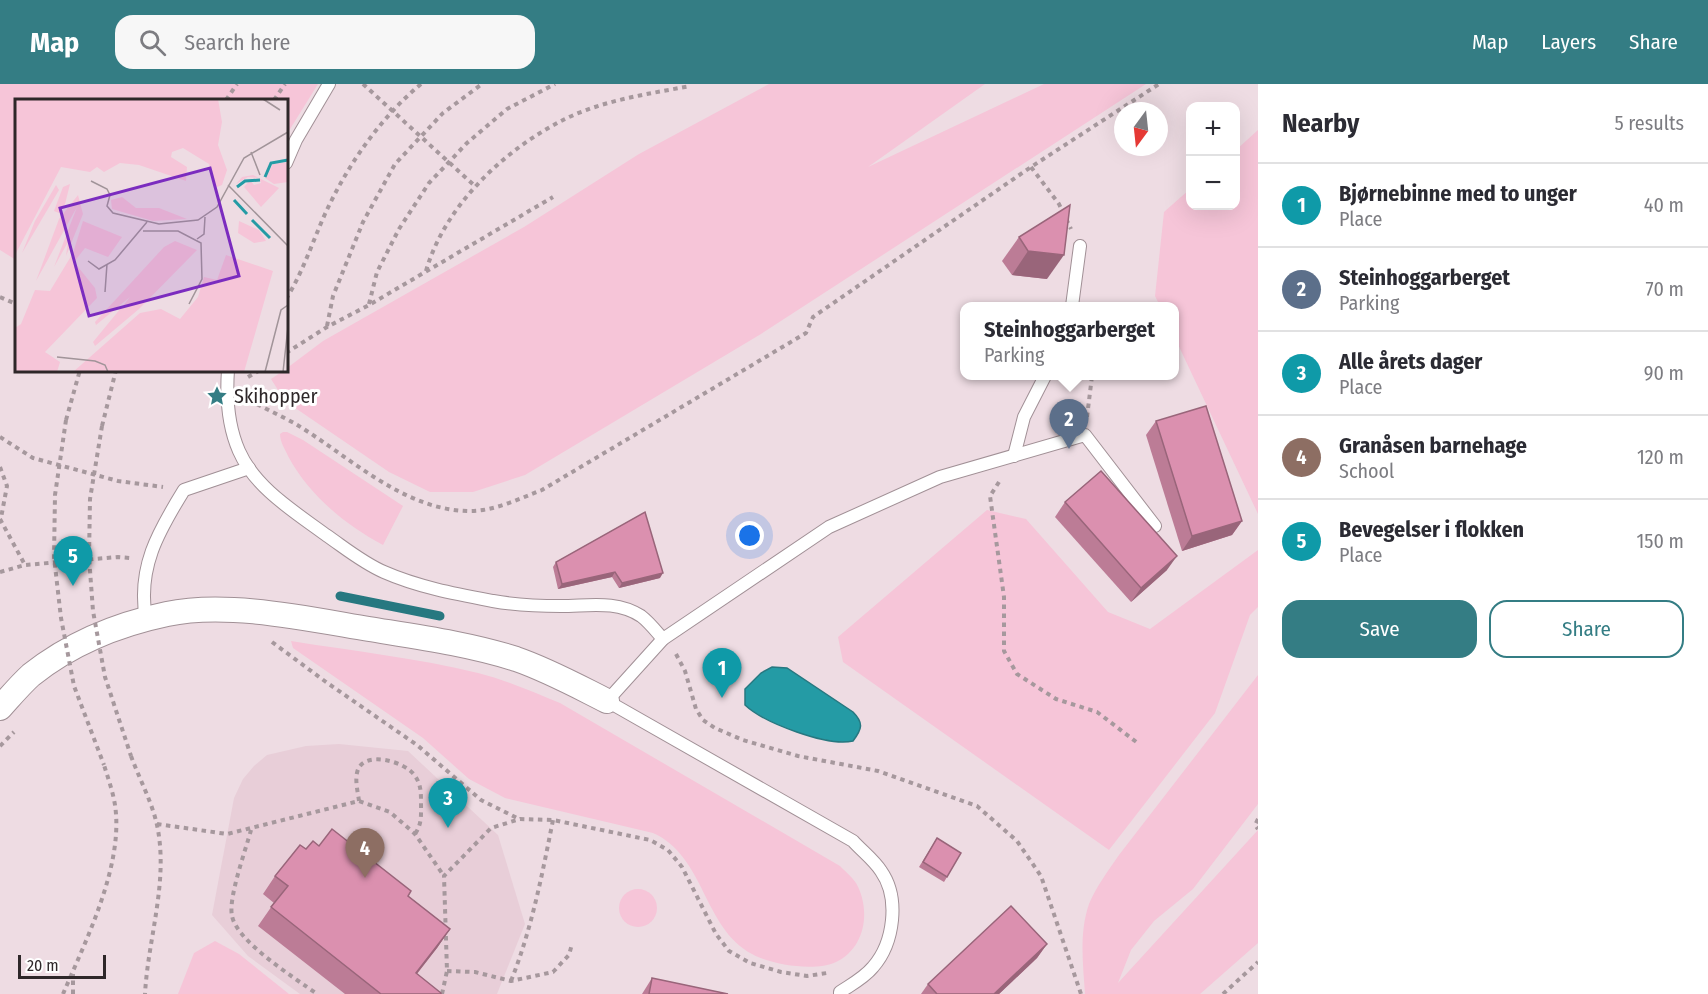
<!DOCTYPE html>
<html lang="en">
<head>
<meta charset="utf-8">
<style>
  :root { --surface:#fff; --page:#f7f7f7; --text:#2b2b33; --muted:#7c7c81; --line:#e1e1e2; --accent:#347d84 }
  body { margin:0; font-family:"Fira Sans Condensed",sans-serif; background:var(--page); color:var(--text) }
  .controls { position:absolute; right:18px; top:18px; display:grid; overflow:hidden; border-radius:12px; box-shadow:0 6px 24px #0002 }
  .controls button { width:54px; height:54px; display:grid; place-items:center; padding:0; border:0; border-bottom:2px solid var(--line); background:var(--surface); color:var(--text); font:30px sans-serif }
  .compass { position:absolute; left:1114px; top:18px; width:54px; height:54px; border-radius:50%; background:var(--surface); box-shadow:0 6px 24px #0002; rotate:195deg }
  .scale { position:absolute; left:18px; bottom:15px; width:88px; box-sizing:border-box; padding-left:6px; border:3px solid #2e2729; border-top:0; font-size:16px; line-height:21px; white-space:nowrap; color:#2e2729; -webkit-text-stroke:4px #fff; paint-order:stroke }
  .you { position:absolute; left:750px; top:452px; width:21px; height:21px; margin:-15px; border:4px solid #fff; border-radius:50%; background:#1a73e8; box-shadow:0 0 0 9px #1a73e833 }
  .badge { display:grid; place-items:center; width:39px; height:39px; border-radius:50%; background:var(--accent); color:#fff; font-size:20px; font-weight:700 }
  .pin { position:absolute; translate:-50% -50px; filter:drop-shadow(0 2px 3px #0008) }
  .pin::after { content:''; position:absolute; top:32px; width:21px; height:18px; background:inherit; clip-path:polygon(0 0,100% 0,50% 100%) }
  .popup { position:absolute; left:960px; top:218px; width:219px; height:78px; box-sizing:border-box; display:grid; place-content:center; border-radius:12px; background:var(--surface); filter:drop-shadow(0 2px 4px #0005); font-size:20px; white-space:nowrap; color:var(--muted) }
  .popup b { font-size:22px; color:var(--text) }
  .popup::after { content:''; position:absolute; left:50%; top:100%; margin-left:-12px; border:12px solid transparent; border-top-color:var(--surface) }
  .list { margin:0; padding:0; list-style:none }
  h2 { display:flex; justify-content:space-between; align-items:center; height:78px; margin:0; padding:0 24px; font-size:26px }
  h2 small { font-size:20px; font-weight:400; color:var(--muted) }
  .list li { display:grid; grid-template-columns:39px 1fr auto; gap:18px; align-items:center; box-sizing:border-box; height:84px; padding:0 24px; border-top:2px solid var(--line) }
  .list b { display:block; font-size:22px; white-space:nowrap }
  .list p { margin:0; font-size:20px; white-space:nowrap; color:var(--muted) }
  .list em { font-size:20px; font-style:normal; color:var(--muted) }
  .actions { display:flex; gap:12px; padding:18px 24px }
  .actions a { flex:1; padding:14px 0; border:2px solid var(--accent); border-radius:18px; text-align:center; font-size:21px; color:var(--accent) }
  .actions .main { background:var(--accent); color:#fff }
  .icon { flex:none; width:33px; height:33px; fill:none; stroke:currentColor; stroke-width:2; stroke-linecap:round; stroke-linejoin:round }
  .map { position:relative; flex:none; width:1258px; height:910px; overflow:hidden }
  header { display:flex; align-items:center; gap:36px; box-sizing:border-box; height:84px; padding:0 30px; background:var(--accent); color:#fff }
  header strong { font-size:28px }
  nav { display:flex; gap:33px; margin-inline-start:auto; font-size:21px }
  .search { width:420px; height:54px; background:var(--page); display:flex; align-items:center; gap:15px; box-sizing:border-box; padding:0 21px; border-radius:18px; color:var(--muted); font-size:22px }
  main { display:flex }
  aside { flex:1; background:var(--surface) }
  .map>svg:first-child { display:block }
  .built { fill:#e8ced8 }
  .green { fill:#f6c5d8 }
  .water { fill:#249ba5; stroke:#277880; stroke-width:1.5 }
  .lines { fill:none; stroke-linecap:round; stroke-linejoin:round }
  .stream { stroke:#277880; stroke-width:9 }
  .lane-casing { stroke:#a19096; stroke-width:14 }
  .street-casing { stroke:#a19096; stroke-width:26 }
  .path { stroke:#a6989d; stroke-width:4; stroke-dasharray:4.5 4.5; stroke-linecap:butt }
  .lane { stroke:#fff; stroke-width:12 }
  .street { stroke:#fff; stroke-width:24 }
  .path-bridge { stroke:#a6989d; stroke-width:4; stroke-dasharray:4.5 4.5; stroke-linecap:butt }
  .wall { fill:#bc7c96 }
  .shaded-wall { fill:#99657a }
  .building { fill:#db90af; stroke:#99657a; stroke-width:1.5 }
  .labels { text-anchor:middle; stroke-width:6; stroke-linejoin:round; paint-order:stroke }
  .poi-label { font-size:20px; fill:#2e2729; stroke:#fff; text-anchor:start }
  .inset-river { fill:none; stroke:#249ba5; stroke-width:3 }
  .inset-road { fill:none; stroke:#a19499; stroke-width:1.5 }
  .view { fill:#7b2cbf; fill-opacity:0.15; stroke:#7b2cbf; stroke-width:3 }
  .inset-edge { fill:none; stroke:#2e2729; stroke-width:3 }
</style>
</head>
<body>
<header>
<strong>Map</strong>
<div class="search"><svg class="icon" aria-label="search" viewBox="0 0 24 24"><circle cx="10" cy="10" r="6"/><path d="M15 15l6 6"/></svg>Search here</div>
<nav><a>Map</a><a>Layers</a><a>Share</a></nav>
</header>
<main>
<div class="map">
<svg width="1258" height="910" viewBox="0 0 1258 910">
  <rect width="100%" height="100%" fill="#eedce3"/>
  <!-- built -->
  <path class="built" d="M 339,660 L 408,667 L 498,751 L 525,840 L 497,910 L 300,910 L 248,872 L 212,831 L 234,714 L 243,695 L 254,682 L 267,671 L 306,662 Z"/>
  <!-- green -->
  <g class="green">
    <path d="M 0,0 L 318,0 L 287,50 L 286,16 L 190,16 L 187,14 L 185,16 L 16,16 L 16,176 L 0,166 Z"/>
    <path d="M 769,0 L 985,0 L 868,83 L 1044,0 L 1146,0 L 761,250 L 525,391 L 473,408 L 430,408 L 389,388 L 285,317 L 271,295 L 283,287 L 286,286 L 287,284 L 323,257 L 524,143 L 639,70 Z"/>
    <path d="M 1258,46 L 1258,430 L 1174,252 L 1174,222 L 1160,222 L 1155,212 L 1164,128 L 1190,105 L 1190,122 L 1236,122 L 1236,66 Z"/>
    <path d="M 283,348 L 287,348 L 303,356 L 403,422 L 383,461 C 344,440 309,411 288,372 C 285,365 280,358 280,350 Z"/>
    <path d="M 987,426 L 1026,435 L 1108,528 L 1150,545 L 1258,466 L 1258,523 L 1250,531 L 1215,629 L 1109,766 L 843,578 L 838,553 Z"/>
    <path d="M 291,557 C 353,567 417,574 478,589 C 506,596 533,608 560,619 L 840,782 C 845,787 852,793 856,799 C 871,825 866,864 836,878 C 815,888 771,881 752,870 C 703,844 705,772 653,749 L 505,714 L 469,695 L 423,654 L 293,564 Z"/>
    <path d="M 1258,591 L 1258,720 L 1193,805 L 1154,837 L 1131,866 L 1118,899 L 1258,746 L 1258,859 L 1200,910 L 1085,910 C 1083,880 1079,849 1089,820 C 1096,803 1108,787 1119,771 Z"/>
    <circle cx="638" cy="824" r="19"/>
    <path d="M 215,857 L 239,870 L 289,910 L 178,910 L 194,869 Z"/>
  </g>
  <!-- water -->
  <path class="water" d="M 772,583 L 787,584 L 853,628 C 864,639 862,645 853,657 C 828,663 764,639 745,621 L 745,605 L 761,589 Z"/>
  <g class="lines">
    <!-- stream -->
    <path class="stream" d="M 340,512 L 440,532"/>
    <!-- lane casing -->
    <g class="lane-casing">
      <g id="lane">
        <path d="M 286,79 L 296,56 L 329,0"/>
        <path d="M 1072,222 L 1080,162"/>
        <path d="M 228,286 C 226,314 228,342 239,367 C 255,404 295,428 326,451 C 345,464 363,479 384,488 C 418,503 456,510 493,517 C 516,521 538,522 561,522 C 589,522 616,516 641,532 C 649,538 656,547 663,555"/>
        <path d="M 1014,372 L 1024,333 L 1045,292"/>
        <path d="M 146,535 C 137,484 158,448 184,406 L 249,384"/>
        <path d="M 840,910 L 840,908 C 852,900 864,894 873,883 C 894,859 900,814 881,787 C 874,776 862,767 853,757 L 607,617 L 663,555 L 829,443 L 940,393 L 1085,351 L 1155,442"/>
      </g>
    </g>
    <!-- street casing -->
    <g class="street-casing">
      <path id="street" d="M 0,624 C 10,613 20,601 31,591 C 70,560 119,540 167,530 C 227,517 309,535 369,545 C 418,553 469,560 516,575 C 548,586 577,602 607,617"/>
    </g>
    <!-- path -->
    <g class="path">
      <path d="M 363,0 L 476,103"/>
      <path d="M 226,16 L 237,0"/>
      <path d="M 274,16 L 285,0"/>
      <path d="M 1031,83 L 1059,120 L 1071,145"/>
      <path d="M 426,187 C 445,121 505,65 565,35 C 604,16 648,10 690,2"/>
      <path d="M 0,213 L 16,220"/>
      <path d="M 286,215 C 303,188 312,159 325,130 C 347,82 380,34 421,0"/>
      <path d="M 369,220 L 377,188 L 399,145 L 429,99 L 467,59 L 507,25 L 555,0"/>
      <path d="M 327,242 L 333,212 L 363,138 L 395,80 L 443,29 L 482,0"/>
      <path d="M 286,269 L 327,243 L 369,221 L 553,113"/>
      <path d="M 248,293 L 260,286"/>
      <path d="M 249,316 C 264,324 279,331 294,339 C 348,371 401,425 467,427 C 493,428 518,415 542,406 L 806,249 L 813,233 L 1031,83 L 1159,0"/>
      <path d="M 1087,333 L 1092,292"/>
      <path d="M 66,336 L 80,286"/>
      <path d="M 102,342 L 116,286"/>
      <path d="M 0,353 L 33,374 L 118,397 L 163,403"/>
      <path d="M 0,383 L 7,402 L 1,434"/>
      <path d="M 999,398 L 990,412 L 1004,513 L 1004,567 L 1017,590 L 1056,615 L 1097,628 L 1139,660"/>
      <path d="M 0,435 L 25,481"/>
      <path d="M 0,488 L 25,481 L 118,473 L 130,474"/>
      <path d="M 272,558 L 326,598 L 417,661 L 481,716 L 519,735"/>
      <path d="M 676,570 L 685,587 L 696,625 L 703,636 L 715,644 L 743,656 L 798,672 L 878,687 L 977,722 L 1017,757 L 1041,792 L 1081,910"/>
      <path d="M 0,662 L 14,648"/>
      <path d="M 131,672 C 139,694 152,718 157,741 C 169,797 148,854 145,910"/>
      <path d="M 359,717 C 358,709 355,697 357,689 C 361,665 406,677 415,692 C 421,700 421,709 421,719 C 421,731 422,740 415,750"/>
      <path d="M 1258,735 L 1255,741 L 1258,745"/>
      <path d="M 157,740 L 227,750 L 359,717 L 390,728 L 415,750 L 444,792"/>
      <path d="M 251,746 C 246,765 228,814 232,832 C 237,858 295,894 317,910"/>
      <path d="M 447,887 L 475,888 L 511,897 L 553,888 L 569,871 L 572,860"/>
      <path d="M 511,897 C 532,844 542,791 553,736"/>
      <path d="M 63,910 C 86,856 124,781 115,721 C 113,708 108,694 104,681"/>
      <path d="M 73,910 L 73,890"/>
      <path d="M 442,910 L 447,887 L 444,792 L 491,744 L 520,735 L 553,736 L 650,756 L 668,766 L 682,783 L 716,850 L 729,867 L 750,879 L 781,888 L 807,892 L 827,889"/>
      <path d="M 1223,910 L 1258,878"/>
    </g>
    <!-- lane -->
    <use href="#lane" class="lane"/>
    <!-- street -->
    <use href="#street" class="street"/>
    <!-- path-bridge -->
    <g class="path-bridge">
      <path d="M 66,336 L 55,411 L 54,473 L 61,534 L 74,602 L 104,681"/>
      <path d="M 102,342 L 90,415 L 89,473 L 93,527 L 105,593 L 131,672"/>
    </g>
  </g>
  <!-- wall -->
  <g class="wall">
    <path d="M 1019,153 L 1047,195 L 1012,191 L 1002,177 Z"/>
    <path d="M 1156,337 L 1242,437 L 1232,451 L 1182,467 L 1146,351 Z"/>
    <path d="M 1065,418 L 1167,486 L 1131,518 L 1055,433 Z"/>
    <path d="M 556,478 L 660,494 L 619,504 L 612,493 L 558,505 L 553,483 Z"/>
    <path d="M 937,754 L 947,793 L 944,798 L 919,783 Z"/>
    <path d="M 319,762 L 408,812 L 450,845 L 437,864 L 417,890 L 441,910 L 345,910 L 258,842 L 274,819 L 263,810 L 275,792 L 306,765 Z"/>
    <path d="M 1047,860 L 1037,874 L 999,910 L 921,910 L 928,900 Z"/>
    <path d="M 652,894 L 728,910 L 642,910 Z"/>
  </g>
  <!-- shaded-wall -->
  <g class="shaded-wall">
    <path d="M 1028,167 L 1064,171 L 1047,195 L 1012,191 Z"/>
    <path d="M 1242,437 L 1232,451 L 1182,467 L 1192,452 Z"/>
    <path d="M 1177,472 L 1167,486 L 1131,518 L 1141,504 Z"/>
    <path d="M 615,488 L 612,493 L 558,505 L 562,500 Z"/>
    <path d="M 663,489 L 660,494 L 619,504 L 622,499 Z"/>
    <path d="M 450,845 L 437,864 L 403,907 L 416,889 Z"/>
    <path d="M 1047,860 L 1037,874 L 999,910 L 994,910 Z"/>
  </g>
  <!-- building -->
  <g class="building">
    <path d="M 1070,121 L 1064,171 L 1028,167 L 1019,153 Z"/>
    <path d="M 1206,322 L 1242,437 L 1192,452 L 1156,337 Z"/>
    <path d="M 1101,387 L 1177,472 L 1141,504 L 1065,418 Z"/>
    <path d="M 645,428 L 663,489 L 622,499 L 615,488 L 562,500 L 556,478 Z"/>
    <path d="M 332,745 L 411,807 L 408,812 L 450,845 L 416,889 L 441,909 L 441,910 L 381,910 L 271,823 L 288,802 L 275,792 L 300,761 L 306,765 L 313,757 L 319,762 Z"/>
    <path d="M 937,754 L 961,769 L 947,793 L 923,778 Z"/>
    <path d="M 1011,822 L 1047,860 L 994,910 L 937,910 L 928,900 Z"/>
    <path d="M 652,894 L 728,910 L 649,910 Z"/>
  </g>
  <!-- icons -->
  <defs>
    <g id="sight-bare" transform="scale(1.62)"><path d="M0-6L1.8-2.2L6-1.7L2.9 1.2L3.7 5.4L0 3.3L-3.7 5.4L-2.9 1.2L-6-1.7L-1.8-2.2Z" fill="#347d84" stroke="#fff" stroke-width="2.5" paint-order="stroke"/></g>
  </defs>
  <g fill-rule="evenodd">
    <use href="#sight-bare" x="217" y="312"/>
  </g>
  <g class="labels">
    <!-- poi labels -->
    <g class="poi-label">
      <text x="234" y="319">Skihopper</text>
    </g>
  </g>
  <!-- overview -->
  <g transform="translate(15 15)">
    <rect width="273" height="273" fill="#eedce3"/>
    <path d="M 0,0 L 203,0 L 207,23 L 203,46 L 212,71 L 207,86 L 202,88 L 199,84 L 194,65 L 168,49 L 157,53 L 156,58 L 172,68 L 171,82 L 124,66 L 105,64 L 89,73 L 82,68 L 75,73 L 46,68 L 0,156 ZM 253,63 L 251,79 L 258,65 L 273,63 L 273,83 L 259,85 L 250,79 ZM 238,76 L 264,89 L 246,108 L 229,88 L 235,81 L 239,86 L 246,84 L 244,79 L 233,78 L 221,85 L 227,78 ZM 55,85 L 50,105 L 44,114 L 39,112 L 48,88 ZM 41,86 L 44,91 L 7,154 L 20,122 ZM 63,96 L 68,115 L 51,157 L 53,143 L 39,168 L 62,108 L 21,182 L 44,120 ZM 107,98 L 121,109 L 144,109 L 172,120 L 138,122 L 97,110 L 96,101 ZM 68,122 L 107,138 L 93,158 L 70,149 L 59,163 L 80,189 L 82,199 L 30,253 L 45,263 L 42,273 L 0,273 L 0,229 L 6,225 L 20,191 L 35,192 L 58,154 ZM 224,122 L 244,131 L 251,142 L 239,144 L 223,134 ZM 160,142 L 182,151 L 124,210 L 80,247 L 78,243 L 115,198 L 81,226 L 80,223 L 149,148 ZM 211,156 L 258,172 L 229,273 L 58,273 L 125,214 L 146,210 L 165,220 L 183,198 L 189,178 L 202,181 Z" fill="#f6c5d8"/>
    <path class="inset-river" d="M 250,78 L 256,64 L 273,61M 222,88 L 230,82 L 245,81M 219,101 L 232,115M 237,121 L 255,139"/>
    <path class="inset-road" d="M 248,0 L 265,11M 236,53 L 245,76M 76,82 L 92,90 L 95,96 L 92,107 L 98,114 L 144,125 L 183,121 L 202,108 L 229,59 L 273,33M 213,86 L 273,147M 128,132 L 163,132 L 186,144 L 187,180 L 174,205M 182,140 L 189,135 L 190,118M 73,162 L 84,170 L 100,161 L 132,123M 90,193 L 92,165M 42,258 L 80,262 L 90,266 L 93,273M 250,273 L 266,211 L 273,206M 268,273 L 273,228"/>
    <path class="view" d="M 195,69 L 224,177 L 74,217 L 45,109 Z"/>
    <rect width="273" height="273" class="inset-edge"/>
  </g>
</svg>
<div class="controls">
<button>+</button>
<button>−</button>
</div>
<svg class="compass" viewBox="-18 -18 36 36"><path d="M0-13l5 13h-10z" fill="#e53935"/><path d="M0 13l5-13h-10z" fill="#7c7c81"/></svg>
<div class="scale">20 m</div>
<div class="you"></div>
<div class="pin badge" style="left:722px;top:614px;background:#0f9aa8">1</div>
<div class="pin badge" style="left:1069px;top:365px;background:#5c6f8a">2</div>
<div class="popup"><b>Steinhoggarberget</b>Parking</div>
<div class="pin badge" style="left:448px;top:744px;background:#0f9aa8">3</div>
<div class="pin badge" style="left:365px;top:794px;background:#8d6e63">4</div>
<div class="pin badge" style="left:73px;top:502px;background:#0f9aa8">5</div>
</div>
<aside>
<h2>Nearby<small>5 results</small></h2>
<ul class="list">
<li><span class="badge" style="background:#0f9aa8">1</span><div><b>Bjørnebinne med to unger</b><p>Place</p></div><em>40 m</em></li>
<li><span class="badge" style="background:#5c6f8a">2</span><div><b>Steinhoggarberget</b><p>Parking</p></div><em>70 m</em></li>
<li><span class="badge" style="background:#0f9aa8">3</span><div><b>Alle årets dager</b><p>Place</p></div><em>90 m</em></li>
<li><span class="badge" style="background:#8d6e63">4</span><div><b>Granåsen barnehage</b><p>School</p></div><em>120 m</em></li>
<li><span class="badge" style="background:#0f9aa8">5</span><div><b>Bevegelser i flokken</b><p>Place</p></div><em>150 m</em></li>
</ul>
<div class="actions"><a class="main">Save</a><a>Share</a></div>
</aside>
</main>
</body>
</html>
